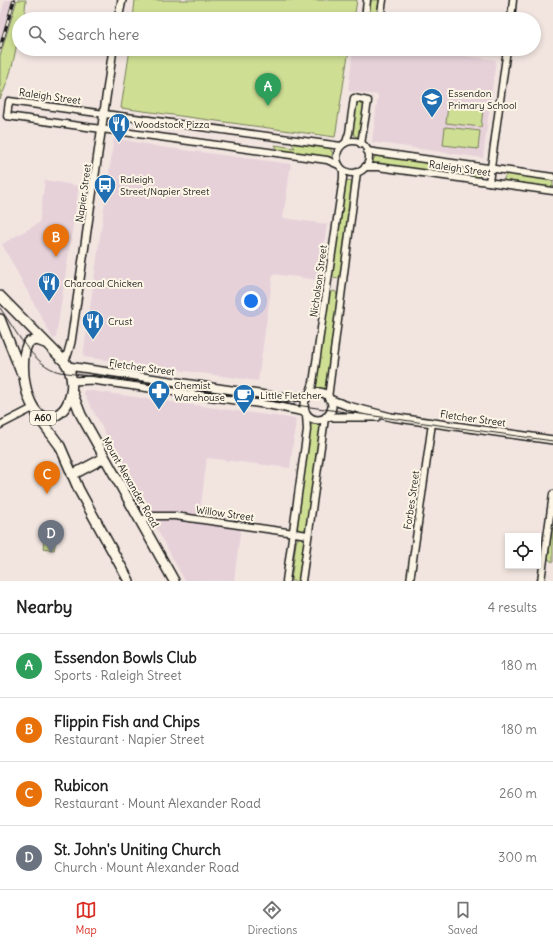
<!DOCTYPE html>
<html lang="en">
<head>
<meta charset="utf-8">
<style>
  :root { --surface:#fff; --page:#f6f6f6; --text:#222; --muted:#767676; --line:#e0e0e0; --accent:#d93025 }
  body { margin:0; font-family:Delius,sans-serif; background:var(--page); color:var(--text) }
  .controls { position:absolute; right:12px; bottom:12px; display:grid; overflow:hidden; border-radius:0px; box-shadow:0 2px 6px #0003 }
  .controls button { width:36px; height:36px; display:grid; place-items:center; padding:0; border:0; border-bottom:1px solid var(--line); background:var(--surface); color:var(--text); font:20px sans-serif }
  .you { position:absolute; left:251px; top:301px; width:14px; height:14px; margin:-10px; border:3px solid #fff; border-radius:50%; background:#1a73e8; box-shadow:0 0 0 6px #1a73e833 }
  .badge { display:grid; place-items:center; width:26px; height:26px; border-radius:50%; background:var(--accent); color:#fff; font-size:13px; font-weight:700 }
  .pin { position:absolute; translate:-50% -33px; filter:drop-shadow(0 1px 2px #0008) }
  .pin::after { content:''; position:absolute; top:21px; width:14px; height:12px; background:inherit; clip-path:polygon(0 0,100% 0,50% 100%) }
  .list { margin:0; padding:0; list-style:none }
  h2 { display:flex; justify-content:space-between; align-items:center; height:52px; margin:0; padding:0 16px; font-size:17px }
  h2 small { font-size:13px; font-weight:400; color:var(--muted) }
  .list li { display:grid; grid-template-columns:26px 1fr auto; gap:12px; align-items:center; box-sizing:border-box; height:64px; padding:0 16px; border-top:1px solid var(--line) }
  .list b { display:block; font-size:15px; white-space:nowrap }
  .list p { margin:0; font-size:13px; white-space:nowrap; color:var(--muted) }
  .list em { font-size:13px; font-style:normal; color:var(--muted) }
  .icon { flex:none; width:22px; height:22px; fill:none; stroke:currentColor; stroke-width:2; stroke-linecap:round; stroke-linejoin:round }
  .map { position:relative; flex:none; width:553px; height:581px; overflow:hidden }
  .search { position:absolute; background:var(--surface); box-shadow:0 2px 6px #0003; left:12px; right:12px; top:12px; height:44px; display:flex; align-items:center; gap:10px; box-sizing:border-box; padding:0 14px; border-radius:22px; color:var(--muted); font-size:15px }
  .sheet { height:308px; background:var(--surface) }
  nav { display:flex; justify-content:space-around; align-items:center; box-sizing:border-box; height:56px; border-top:1px solid var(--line); background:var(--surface); font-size:11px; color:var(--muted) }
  nav a { display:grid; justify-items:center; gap:2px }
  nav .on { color:var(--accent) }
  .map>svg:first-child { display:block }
  .built { fill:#e6d1d9 }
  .green { fill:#cedf94; stroke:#757e58 }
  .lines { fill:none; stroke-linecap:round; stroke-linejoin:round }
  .minor-casing { stroke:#1c1c1c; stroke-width:9 }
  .tertiary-casing { stroke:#1c1c1c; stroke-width:10 }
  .primary-casing { stroke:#1c1c1c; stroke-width:12 }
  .minor { stroke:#fcf5e5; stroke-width:6 }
  .tertiary { stroke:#fcf5e5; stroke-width:7 }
  .primary { stroke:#fcf5e5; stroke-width:9 }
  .tram { stroke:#1c1c1c; stroke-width:1 }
  .rail-casing { stroke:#1c1c1c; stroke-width:3.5 }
  .rail { stroke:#fcf5e5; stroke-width:2; stroke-dasharray:6; stroke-linecap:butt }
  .labels { text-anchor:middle; stroke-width:4; stroke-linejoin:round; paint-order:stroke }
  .shield { fill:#fcf5e5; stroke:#5f5d58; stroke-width:1 }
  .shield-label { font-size:9px; font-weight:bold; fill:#1c1c1c }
  .poi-label { font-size:10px; fill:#1c1c1c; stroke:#fcf5e5; text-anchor:start }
  .street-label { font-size:10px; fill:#1c1c1c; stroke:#fcf5e5 }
</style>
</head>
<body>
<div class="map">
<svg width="553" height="581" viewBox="0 0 553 581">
  <rect width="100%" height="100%" fill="#f2e5e0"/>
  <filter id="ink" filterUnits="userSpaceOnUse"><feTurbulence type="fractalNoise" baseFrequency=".025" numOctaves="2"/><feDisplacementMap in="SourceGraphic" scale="8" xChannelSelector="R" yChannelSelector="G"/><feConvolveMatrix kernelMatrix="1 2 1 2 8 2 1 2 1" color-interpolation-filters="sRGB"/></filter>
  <g filter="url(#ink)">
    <!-- built -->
    <g class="built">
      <path d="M 5,0 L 17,0 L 0,56 L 0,17 Z"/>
      <path d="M 353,49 L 451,49 L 451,54 L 496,60 L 483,158 L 372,142 L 378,95 L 348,91 Z"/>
      <path d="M 114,138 L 161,147 L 291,164 L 283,218 L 327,224 L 319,280 L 273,274 L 258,381 L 83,357 Z"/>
      <path d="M 45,180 L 79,186 L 56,338 L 53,339 L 2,244 L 39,223 Z"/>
      <path d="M 85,390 L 296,419 L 290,468 L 207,458 L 199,519 L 241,526 L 234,581 L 185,581 L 83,392 Z"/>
    </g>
    <!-- green -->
    <g class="green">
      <path d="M 17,0 L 26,0 L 24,19 L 19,19 C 19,42 11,78 0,99 L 0,56 Z"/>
      <path d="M 135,0 L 357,0 L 354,19 L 133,19 Z"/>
      <path d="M 371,0 L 379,0 L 377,15 L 373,19 L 369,14 Z"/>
      <path d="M 130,49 L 349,49 L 335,137 L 121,108 Z"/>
      <path d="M 358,102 L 362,102 L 364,107 L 360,135 L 356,137 L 352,132 L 356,105 Z"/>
      <path d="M 448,105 L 483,109 L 481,127 L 446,123 Z"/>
      <path d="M 445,127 L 480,131 L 478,149 L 443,145 Z"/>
      <path d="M 291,143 L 330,148 L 333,154 L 329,158 L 278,151 L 275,145 L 295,148 Z"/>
      <path d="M 375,156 L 479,169 L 480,176 L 476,178 L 376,164 L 373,161 Z"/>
      <path d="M 509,173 L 553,179 L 553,188 L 506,182 L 504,179 L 505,176 Z"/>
      <path d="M 345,180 L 354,181 L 341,277 L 335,279 L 332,275 L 332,271 Z"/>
      <path d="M 335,291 L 338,296 L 325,388 L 319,390 L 317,388 L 316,383 L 329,295 L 331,292 Z"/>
      <path d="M 317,423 L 320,427 L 307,526 L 303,531 L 300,531 L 297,527 L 310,427 L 312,424 Z"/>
      <path d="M 47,522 L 59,524 L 54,550 L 43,548 Z"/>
      <path d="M 553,522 L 553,562 L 548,559 Z"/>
      <path d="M 301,537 L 304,542 L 299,581 L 291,581 L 296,543 L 298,538 Z"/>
    </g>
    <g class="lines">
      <!-- minor casing -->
      <g class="minor-casing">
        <g id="minor">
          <path d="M 365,19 L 367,0"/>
          <path d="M 380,19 L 383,0"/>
          <path d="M 511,19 L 513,0"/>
          <circle cx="353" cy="157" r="16"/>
          <path d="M 346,142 L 349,133 L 354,98 L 368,101 L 361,144"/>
          <path d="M 367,151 L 553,177"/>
          <path d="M 339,165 L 327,160 L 7,116 L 9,101 L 341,146"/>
          <path d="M 365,167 L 378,167 L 553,191"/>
          <path d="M 489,182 L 507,49"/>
          <path d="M 309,395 L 313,383 L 343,178 L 343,170"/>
          <path d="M 328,398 L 357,172"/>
          <path d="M 0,425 L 33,408"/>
          <path d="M 140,520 L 152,516 L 175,516 L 308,535"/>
          <path d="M 286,581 L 307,430 L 306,414"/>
          <path d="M 302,581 L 325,418"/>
          <path d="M 410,581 L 432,423"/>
          <path d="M 541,581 L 553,494"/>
        </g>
      </g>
      <!-- tertiary casing -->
      <g class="tertiary-casing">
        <g id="tertiary">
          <path d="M 118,19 L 122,0"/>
          <path d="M 64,361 L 68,353 L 71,342 L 113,49"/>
          <path d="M 68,366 L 286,398 L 308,396"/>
          <path d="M 72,381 L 93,380 L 270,405 L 305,412"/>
          <circle cx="318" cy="406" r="14"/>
          <path d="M 329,399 L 348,406 L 391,417 L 553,440"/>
          <path d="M 326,417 L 377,417"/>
        </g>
      </g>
      <!-- primary casing -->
      <g class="primary-casing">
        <g id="primary">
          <path d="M 0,296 L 64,361 C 78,378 73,414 48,418 C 25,417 17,357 29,342 L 37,340 L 45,343"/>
          <path d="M 0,319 L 21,372"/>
          <path d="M 72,392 L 81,415 L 174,581"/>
          <path d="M 37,415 L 60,446 L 79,490 L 129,581"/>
          <path d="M 72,475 L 104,458"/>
        </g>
      </g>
      <!-- minor -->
      <use href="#minor" class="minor"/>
      <!-- tertiary -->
      <use href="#tertiary" class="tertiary"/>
      <!-- primary -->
      <use href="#primary" class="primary"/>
      <!-- tram -->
      <path class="tram" d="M 0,308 C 15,329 33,366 60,372 L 553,441"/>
      <!-- rail casing -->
      <g class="rail-casing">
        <path id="rail" d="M 0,48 L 14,0"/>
      </g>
      <!-- rail -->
      <use href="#rail" class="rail"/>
    </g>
  </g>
  <!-- icons -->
  <defs>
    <g id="school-pin" transform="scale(1.15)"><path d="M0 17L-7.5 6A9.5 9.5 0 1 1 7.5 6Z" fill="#1f6fb2" stroke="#fcf5e5"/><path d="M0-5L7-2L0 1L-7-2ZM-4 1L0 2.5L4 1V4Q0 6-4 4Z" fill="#fff"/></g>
    <g id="restaurant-pin" transform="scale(1.15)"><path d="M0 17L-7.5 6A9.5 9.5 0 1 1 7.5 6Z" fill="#1f6fb2" stroke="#fcf5e5"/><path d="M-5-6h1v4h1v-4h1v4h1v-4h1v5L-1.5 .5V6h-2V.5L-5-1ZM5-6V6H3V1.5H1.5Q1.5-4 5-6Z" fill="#fff"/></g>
    <g id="bus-pin" transform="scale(1.15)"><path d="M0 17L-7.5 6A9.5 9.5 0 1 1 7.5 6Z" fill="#1f6fb2" stroke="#fcf5e5"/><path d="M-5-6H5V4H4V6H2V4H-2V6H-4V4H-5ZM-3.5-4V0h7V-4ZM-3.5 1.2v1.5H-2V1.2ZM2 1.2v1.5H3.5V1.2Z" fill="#fff"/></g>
    <g id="pharmacy-pin" transform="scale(1.15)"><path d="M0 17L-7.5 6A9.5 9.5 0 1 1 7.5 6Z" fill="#1f6fb2" stroke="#fcf5e5"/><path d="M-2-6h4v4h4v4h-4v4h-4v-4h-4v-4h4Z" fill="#fff"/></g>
    <g id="cafe-pin" transform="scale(1.15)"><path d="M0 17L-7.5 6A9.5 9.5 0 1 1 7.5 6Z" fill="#1f6fb2" stroke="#fcf5e5"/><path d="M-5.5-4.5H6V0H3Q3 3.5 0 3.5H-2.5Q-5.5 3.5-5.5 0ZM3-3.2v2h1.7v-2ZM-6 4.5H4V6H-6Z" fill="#fff"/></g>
  </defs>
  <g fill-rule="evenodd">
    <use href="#school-pin" x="432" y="99"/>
    <use href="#restaurant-pin" x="119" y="124"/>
    <use href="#bus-pin" x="105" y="185"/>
    <use href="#restaurant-pin" x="49" y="283"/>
    <use href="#restaurant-pin" x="93" y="321"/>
    <use href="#pharmacy-pin" x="159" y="391"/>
    <use href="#cafe-pin" x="244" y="395"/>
  </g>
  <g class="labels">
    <!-- shield labels -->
    <rect class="shield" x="30" y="411" width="26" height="14" rx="3"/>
    <g class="shield-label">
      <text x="43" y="421">A60</text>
    </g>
    <!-- poi labels -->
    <g class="poi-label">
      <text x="448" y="97">Essendon<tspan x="448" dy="12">Primary School</tspan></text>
      <text x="134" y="128">Woodstock Pizza</text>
      <text x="120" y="183">Raleigh<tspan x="120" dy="12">Street/Napier Street</tspan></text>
      <text x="64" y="287">Charcoal Chicken</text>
      <text x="108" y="325">Crust</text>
      <text x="174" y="389">Chemist<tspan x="174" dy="12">Warehouse</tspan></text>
      <text x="260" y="399">Little Fletcher</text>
    </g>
    <!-- street labels -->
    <g class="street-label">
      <text transform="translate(50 96) rotate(8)" y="4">Raleigh Street</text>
      <text transform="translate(460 168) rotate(8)" y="4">Raleigh Street</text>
      <text transform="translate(83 193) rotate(-82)" y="4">Napier Street</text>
      <text transform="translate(318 281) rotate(-82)" y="4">Nicholson Street</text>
      <text transform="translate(142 367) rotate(8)" y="4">Fletcher Street</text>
      <text transform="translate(473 418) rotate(8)" y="4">Fletcher Street</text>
      <text transform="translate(131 482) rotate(60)" y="4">Mount Alexander Road</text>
      <text transform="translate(411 500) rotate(-82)" y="4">Forbes Street</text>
      <text transform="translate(225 513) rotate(8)" y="4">Willow Street</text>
    </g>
  </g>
</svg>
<div class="controls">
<button><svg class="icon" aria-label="locate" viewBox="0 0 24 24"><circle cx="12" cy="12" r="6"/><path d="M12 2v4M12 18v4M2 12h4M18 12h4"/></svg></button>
</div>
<div class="you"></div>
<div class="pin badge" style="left:268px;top:106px;background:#2e9e5b">A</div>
<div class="pin badge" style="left:56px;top:257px;background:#e8710a">B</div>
<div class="pin badge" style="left:47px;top:494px;background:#e8710a">C</div>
<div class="pin badge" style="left:51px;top:553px;background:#6b7280">D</div>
<div class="search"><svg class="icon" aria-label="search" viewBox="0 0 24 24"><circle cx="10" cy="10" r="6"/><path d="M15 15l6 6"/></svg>Search here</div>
</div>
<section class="sheet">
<h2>Nearby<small>4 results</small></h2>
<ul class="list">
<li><span class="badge" style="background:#2e9e5b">A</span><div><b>Essendon Bowls Club</b><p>Sports · Raleigh Street</p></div><em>180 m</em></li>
<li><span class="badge" style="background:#e8710a">B</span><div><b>Flippin Fish and Chips</b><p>Restaurant · Napier Street</p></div><em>180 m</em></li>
<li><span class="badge" style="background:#e8710a">C</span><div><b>Rubicon</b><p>Restaurant · Mount Alexander Road</p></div><em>260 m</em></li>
<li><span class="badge" style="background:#6b7280">D</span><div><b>St. John's Uniting Church</b><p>Church · Mount Alexander Road</p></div><em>300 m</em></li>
</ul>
</section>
<nav>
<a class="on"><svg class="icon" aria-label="map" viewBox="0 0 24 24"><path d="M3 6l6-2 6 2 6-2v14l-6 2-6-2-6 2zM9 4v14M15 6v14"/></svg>Map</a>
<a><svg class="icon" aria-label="directions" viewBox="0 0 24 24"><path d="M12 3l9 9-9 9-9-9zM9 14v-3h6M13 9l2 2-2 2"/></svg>Directions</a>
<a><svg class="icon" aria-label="saved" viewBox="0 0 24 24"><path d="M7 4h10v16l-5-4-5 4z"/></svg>Saved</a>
</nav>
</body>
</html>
